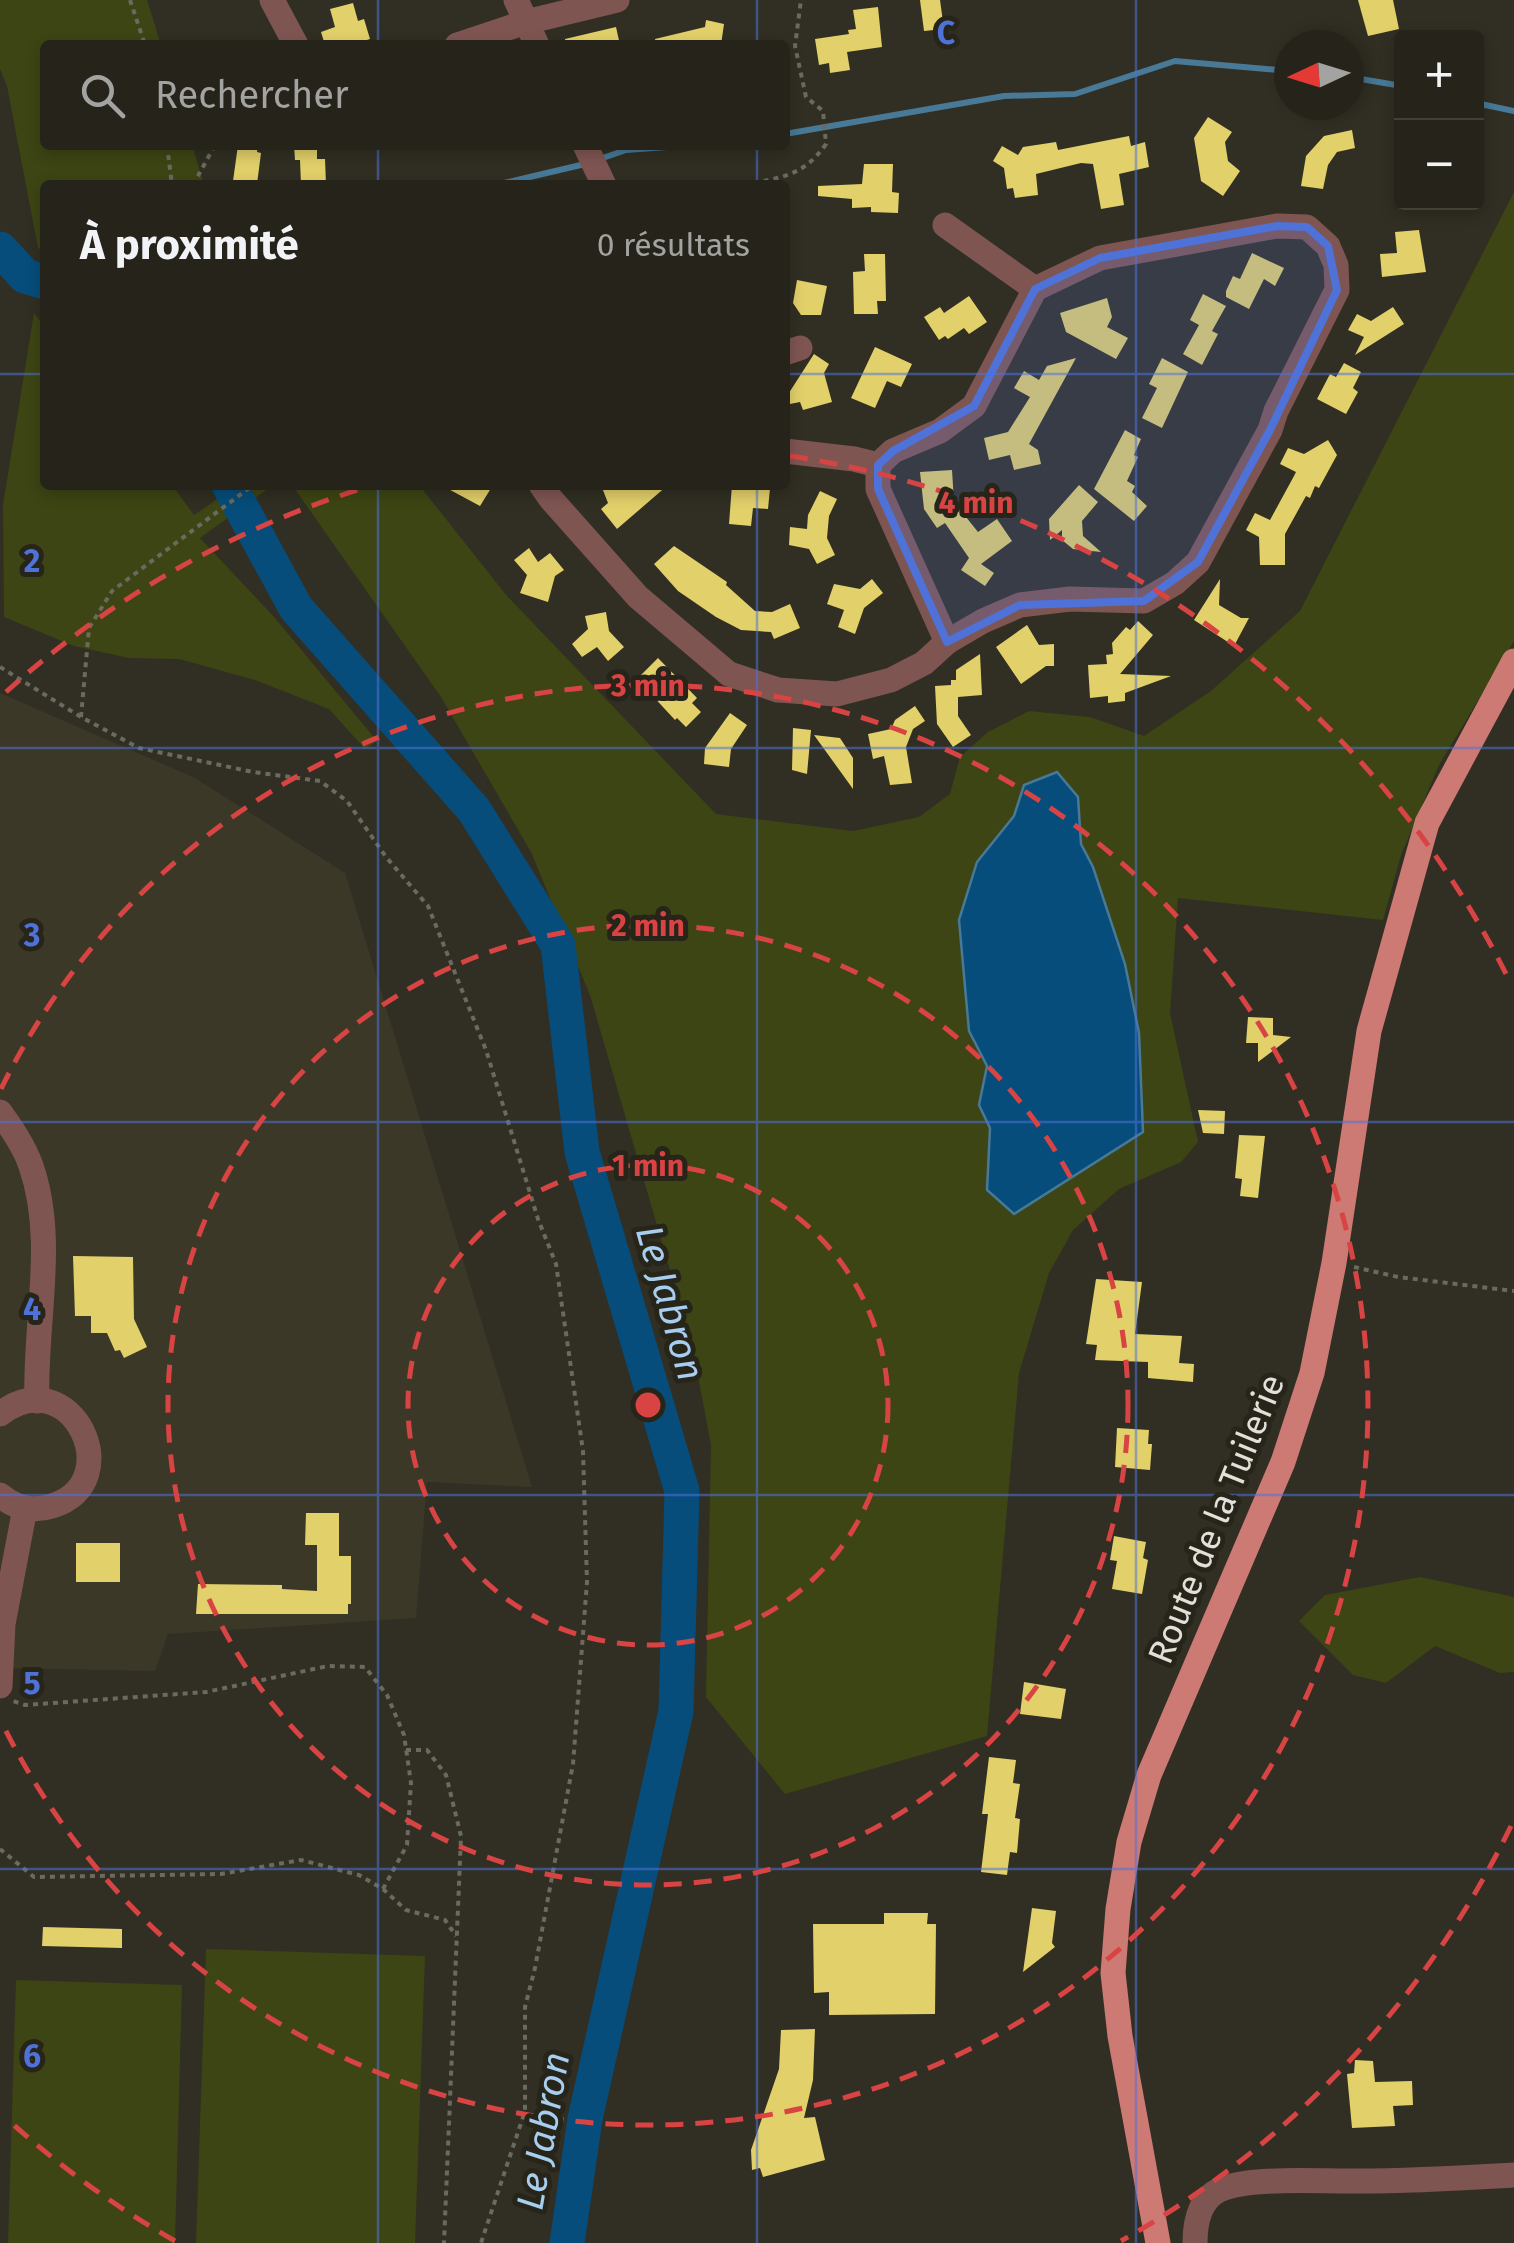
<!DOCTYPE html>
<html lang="fr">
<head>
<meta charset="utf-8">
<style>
  :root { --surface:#25231a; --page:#312f27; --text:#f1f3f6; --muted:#a3a4a2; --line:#424039 }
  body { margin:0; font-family:"Fira Sans",sans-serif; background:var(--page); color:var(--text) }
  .controls { position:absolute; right:30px; top:30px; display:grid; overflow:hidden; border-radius:10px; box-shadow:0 5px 15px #0003 }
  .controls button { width:90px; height:90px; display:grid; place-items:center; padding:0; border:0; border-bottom:2px solid var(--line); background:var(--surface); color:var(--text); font:50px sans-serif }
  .compass { position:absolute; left:1274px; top:30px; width:90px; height:90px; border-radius:50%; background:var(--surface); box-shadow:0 5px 15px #0003; rotate:266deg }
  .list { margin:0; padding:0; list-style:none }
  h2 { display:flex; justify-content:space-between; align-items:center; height:130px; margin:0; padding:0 40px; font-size:42px }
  h2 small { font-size:32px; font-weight:400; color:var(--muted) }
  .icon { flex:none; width:55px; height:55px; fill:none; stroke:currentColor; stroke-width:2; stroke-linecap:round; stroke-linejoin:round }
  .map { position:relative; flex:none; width:1514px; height:2243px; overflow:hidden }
  .search { position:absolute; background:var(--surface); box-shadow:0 5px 15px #0003; left:40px; top:40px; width:750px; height:110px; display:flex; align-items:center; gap:25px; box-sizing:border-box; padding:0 35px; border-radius:10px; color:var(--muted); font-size:38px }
  .panel { position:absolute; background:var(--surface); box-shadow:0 5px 15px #0003; left:40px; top:180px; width:750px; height:310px; border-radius:10px }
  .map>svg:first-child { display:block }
  .built { fill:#3c3827 }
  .green { fill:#3d4514 }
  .water { fill:#064d7b; stroke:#487997; stroke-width:2.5 }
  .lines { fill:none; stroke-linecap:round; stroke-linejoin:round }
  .stream { stroke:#487997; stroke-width:6 }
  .river { stroke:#064d7b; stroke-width:35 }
  .building { fill:#e2d06a }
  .path { stroke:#6b6a5f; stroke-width:4; stroke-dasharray:5 5; stroke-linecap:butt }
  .minor { stroke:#7f5552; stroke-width:25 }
  .major { stroke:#cd7974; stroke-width:25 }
  .marked { fill:#4e72d8; fill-opacity:0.2; stroke:#4e72d8; stroke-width:8; stroke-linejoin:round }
  .grid { fill:none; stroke:#4e72d8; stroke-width:2.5; stroke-opacity:0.55 }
  .ring { fill:none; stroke:#d84443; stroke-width:5; stroke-dasharray:18 12 }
  .labels { text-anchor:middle; stroke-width:10; stroke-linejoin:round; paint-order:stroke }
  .street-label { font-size:35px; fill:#e1e0d9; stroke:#27251a }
  .water-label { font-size:38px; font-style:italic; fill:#a7cdef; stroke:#27251a }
  .grid-label { font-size:32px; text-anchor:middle; font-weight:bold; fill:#4e72d8; stroke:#27251a; stroke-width:10; stroke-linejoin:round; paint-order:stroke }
  .centre { fill:#d84443; stroke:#27251a; stroke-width:5 }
  .ring-label { font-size:30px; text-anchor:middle; font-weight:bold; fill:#d84443; stroke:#27251a; stroke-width:10; stroke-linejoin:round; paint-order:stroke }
</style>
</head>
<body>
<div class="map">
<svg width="1514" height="2243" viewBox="0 0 1514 2243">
  <rect width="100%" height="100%" fill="#312f23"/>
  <!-- built -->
  <path class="built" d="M 0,693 L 195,778 L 345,873 L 532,1487 L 427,1482 L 416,1618 L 168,1634 L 155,1671 L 0,1668 Z"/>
  <!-- green -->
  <g class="green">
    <path d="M 0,0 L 147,0 L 161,45 L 45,45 L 45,145 L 192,145 L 204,185 L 45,185 L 45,252 L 38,248 L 7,86 L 0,69 Z"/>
    <path d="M 1514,192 L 1514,641 L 1439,765 L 1401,855 L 1383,920 L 1178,898 L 1170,1013 L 1198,1142 L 1181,1162 L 1119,1189 L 1073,1230 L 1049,1273 L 1019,1373 L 987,1736 L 785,1794 L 706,1697 L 711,1445 L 693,1349 L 590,995 L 531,852 L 441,697 L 292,485 L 419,485 L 507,596 L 716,814 L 853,831 L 919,817 L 950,794 L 960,757 L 988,732 L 1029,711 L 1090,717 L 1144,736 L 1211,691 L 1300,611 Z"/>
    <path d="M 34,313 L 45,327 L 45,485 L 172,485 L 194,515 L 238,485 L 273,485 L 200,538 L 275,618 L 377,741 L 365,749 L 329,709 L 255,680 L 179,659 L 129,658 L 74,646 L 4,617 L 3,505 Z"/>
    <path d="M 1420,1577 L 1514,1597 L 1514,1672 L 1500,1673 L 1435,1646 L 1386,1683 L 1353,1675 L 1299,1621 L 1325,1595 Z"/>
    <path d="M 206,1949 L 425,1956 L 415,2243 L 196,2243 Z"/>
    <path d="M 16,1980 L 182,1985 L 175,2243 L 8,2243 Z"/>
  </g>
  <!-- water -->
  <path class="water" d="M 1057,772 L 1078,797 L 1081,844 L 1093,867 L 1125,964 L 1139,1033 L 1143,1132 L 1014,1214 L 987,1190 L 990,1128 L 979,1105 L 987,1066 L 969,1031 L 959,920 L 977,862 L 1014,816 L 1024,785 Z"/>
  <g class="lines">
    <!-- stream -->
    <g class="stream">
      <path d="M 1349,77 L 1402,86"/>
      <path d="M 1476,103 L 1514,111"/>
      <path d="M 785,134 L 1004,96 L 1075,94 L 1175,61 L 1289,71"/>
      <path d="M 597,160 L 626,150 L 694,145"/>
      <path d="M 496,185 L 585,164"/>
    </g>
    <!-- river -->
    <g class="river">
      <path d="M 0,249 L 25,276 L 45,282"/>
      <path d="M 229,485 L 296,608 L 474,810 L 558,945 L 582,1152 L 682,1491 L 676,1711 L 585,2119 L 567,2243"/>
    </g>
  </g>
  <!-- building -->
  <g class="building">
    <path d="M 920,0 L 940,0 L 944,29 L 924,31 Z"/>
    <path d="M 1358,0 L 1393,0 L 1399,29 L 1368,36 Z"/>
    <path d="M 353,3 L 358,21 L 364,19 L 370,39 L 351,45 L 325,45 L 321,32 L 335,27 L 330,9 Z"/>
    <path d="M 878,7 L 882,47 L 847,52 L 850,70 L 830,73 L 829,63 L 819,65 L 815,39 L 849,34 L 848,30 L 856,29 L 853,10 Z"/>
    <path d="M 706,20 L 724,24 L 721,45 L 656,45 L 655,39 L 705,27 Z"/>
    <path d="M 616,27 L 620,45 L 566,45 L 565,39 Z"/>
    <path d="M 1208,117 L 1232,132 L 1225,142 L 1228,161 L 1240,171 L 1223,196 L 1201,181 L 1194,138 Z"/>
    <path d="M 1352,130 L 1355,148 L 1337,152 L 1328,165 L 1323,189 L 1301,186 L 1306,156 L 1324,136 Z"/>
    <path d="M 1129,136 L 1131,146 L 1145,142 L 1149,167 L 1119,174 L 1124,205 L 1101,209 L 1093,164 L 1081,163 L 1036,174 L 1038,195 L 1015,198 L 1013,188 L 1007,189 L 1004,168 L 993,161 L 1002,146 L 1018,155 L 1023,147 L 1056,142 L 1058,150 Z"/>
    <path d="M 238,145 L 258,145 L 257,152 L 261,153 L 257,184 L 233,181 Z"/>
    <path d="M 294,145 L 317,145 L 317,159 L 325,159 L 326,184 L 301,185 L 300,160 L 295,160 Z"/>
    <path d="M 864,164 L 893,164 L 892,192 L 899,193 L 898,213 L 871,212 L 871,207 L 852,208 L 852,199 L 818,196 L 818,186 L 862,184 Z"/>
    <path d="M 1419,230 L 1426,272 L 1382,277 L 1380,254 L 1397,253 L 1395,232 Z"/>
    <path d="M 1252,253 L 1284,268 L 1275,286 L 1264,279 L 1249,309 L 1226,297 L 1226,291 L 1233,276 L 1240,279 Z"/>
    <path d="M 864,254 L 885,254 L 886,301 L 877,301 L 878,314 L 854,314 L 853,272 L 865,271 Z"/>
    <path d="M 797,280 L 827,286 L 821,315 L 801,315 L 793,303 Z"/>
    <path d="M 1203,294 L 1226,306 L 1212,331 L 1218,334 L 1202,365 L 1183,354 L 1199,325 L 1190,320 Z"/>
    <path d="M 969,296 L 987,322 L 969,334 L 964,328 L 948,339 L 945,336 L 939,340 L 924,317 L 940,307 L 944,313 Z"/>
    <path d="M 1107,298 L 1112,317 L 1107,327 L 1128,338 L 1116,359 L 1066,332 L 1060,313 Z"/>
    <path d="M 1393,307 L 1404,324 L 1355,355 L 1364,337 L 1348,330 L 1357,314 L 1371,321 Z"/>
    <path d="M 875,347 L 912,364 L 901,387 L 887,381 L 875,408 L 851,398 Z"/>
    <path d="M 814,354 L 829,364 L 824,373 L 832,402 L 803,410 L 800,402 L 785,405 L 785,399 Z"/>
    <path d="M 1076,358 L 1029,444 L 1038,450 L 1041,464 L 1014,470 L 1010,455 L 989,460 L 984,438 L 1008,432 L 1030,397 L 1014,388 L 1024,371 L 1039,380 L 1047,366 Z"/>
    <path d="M 1162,358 L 1188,372 L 1162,428 L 1142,418 L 1157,388 L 1149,384 Z"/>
    <path d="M 1344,363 L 1361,372 L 1353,388 L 1358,392 L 1346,414 L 1317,399 L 1330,374 L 1336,377 Z"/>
    <path d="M 1125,430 L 1141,439 L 1134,455 L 1138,457 L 1127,481 L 1135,486 L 1132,492 L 1147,506 L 1134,521 L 1094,489 Z"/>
    <path d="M 1328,440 L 1337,455 L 1319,488 L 1315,486 L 1310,498 L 1306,496 L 1285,534 L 1285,565 L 1260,565 L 1259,537 L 1246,530 L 1255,513 L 1270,520 L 1294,476 L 1296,472 L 1280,464 L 1288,448 L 1304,454 Z"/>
    <path d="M 952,470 L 954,502 L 978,532 L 997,519 L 1012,541 L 981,564 L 994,573 L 985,586 L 961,570 L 969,558 L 945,523 L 937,528 L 924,509 L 920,472 Z"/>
    <path d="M 441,485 L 493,485 L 480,506 Z"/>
    <path d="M 601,485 L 668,485 L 617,529 L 601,509 L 608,503 Z"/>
    <path d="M 732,485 L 770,488 L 768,509 L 753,508 L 751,526 L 729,524 Z"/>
    <path d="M 1079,485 L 1098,502 L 1082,521 L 1083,536 L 1101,552 L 1073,549 L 1062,540 L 1062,530 L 1050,540 L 1049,519 Z"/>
    <path d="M 820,491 L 837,499 L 829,516 L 827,538 L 835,555 L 817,564 L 809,549 L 789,545 L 790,527 L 807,529 L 808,515 Z"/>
    <path d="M 674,546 L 727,582 L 726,585 L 755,611 L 772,612 L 790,604 L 800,628 L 774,639 L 771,632 L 741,630 L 716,617 L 678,591 L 654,564 Z"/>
    <path d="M 529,548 L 538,562 L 550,553 L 564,570 L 555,576 L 548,602 L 520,593 L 527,575 L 514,560 Z"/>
    <path d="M 872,579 L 883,593 L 864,608 L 855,634 L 838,627 L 844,610 L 827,604 L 834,584 L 860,589 Z"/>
    <path d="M 1220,579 L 1219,605 L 1241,618 L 1249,618 L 1234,646 L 1194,620 Z"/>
    <path d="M 606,612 L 609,631 L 624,647 L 608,661 L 597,647 L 582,657 L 572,644 L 588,629 L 585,616 Z"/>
    <path d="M 1138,621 L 1153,635 L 1120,674 L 1171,676 L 1125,693 L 1125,701 L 1108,703 L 1108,696 L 1090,698 L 1088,665 L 1107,664 L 1106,655 L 1113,654 L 1112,643 L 1126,627 L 1130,630 Z"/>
    <path d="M 1027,625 L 1039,645 L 1054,644 L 1054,666 L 1046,666 L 1021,684 L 996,647 Z"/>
    <path d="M 980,654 L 982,695 L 958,697 L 958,716 L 971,735 L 953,747 L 937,724 L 935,686 L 951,685 L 951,680 L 956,680 L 956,670 Z"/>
    <path d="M 658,658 L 697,698 L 692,703 L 701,712 L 686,727 L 677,718 L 675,720 L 637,679 Z"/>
    <path d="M 915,706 L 925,721 L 913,729 L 906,747 L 912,783 L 890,785 L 884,756 L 873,759 L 868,734 L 891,729 L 895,720 Z"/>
    <path d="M 730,713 L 747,725 L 731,749 L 729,767 L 704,764 L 705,748 Z"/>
    <path d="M 793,728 L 811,730 L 807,774 L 792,770 Z"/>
    <path d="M 814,735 L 840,738 L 853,758 L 853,789 Z"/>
    <path d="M 1248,1017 L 1273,1018 L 1273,1035 L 1291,1037 L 1258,1062 L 1258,1043 L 1246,1043 Z"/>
    <path d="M 1198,1110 L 1225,1111 L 1224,1134 L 1203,1133 Z"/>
    <path d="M 1239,1135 L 1265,1136 L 1258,1198 L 1240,1196 L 1242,1179 L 1235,1178 Z"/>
    <path d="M 73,1256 L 133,1257 L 134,1319 L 147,1347 L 124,1358 L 120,1350 L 115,1351 L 107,1333 L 91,1333 L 91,1316 L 75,1316 Z"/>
    <path d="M 1096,1279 L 1142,1282 L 1135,1334 L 1182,1336 L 1179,1363 L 1194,1364 L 1193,1382 L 1148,1378 L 1148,1362 L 1095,1360 L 1097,1345 L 1086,1344 Z"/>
    <path d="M 1117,1428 L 1149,1430 L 1148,1444 L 1152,1444 L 1150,1470 L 1115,1467 Z"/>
    <path d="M 306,1513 L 339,1513 L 339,1556 L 351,1556 L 351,1604 L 348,1604 L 348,1614 L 196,1614 L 198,1584 L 282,1585 L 282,1589 L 317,1591 L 317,1545 L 305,1545 Z"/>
    <path d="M 1114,1536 L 1146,1542 L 1143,1558 L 1148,1560 L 1142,1594 L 1112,1589 L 1117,1561 L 1110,1560 Z"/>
    <rect x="76" y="1543" width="44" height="39"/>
    <path d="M 1024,1682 L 1066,1689 L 1061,1719 L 1020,1714 Z"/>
    <path d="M 989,1757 L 1016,1760 L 1013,1783 L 1020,1784 L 1015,1818 L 1020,1819 L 1017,1853 L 1010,1852 L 1007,1875 L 981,1872 L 988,1814 L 982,1814 Z"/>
    <path d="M 1032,1908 L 1056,1911 L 1052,1943 L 1055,1947 L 1023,1972 Z"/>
    <path d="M 884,1913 L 928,1913 L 927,1924 L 936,1924 L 935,2014 L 829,2015 L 829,1992 L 814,1993 L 813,1924 L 884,1924 Z"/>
    <path d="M 43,1927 L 122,1929 L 122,1948 L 42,1946 Z"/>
    <path d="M 815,2029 L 813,2080 L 804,2118 L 815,2117 L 825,2160 L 763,2177 L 760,2168 L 752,2170 L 751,2150 L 779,2069 L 781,2030 Z"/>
    <path d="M 1355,2060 L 1373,2061 L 1375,2082 L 1412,2081 L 1413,2105 L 1393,2106 L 1395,2126 L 1352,2128 L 1347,2074 L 1354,2073 Z"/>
  </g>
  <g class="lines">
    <!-- path -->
    <g class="path">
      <path d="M 130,0 L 145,45"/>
      <path d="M 167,145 L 172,185"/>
      <path d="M 193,185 L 215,145"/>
      <path d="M 744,185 C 781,177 803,177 826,144 L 823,111 L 806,97 L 795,46 L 801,0"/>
      <path d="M 0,667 L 81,717 L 139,748 L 253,772 L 320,781 L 347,801 L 386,857 L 428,906 L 486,1050 L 538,1219 L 556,1264 L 583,1451 L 587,1582 L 573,1764 L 535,1968 L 525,2007 L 525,2111 L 481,2243"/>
      <path d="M 81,717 L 89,628 L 112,591 L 253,485"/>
      <path d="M 1354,1267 L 1398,1277 L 1514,1291"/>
      <path d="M 406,1750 L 427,1750 L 446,1775 L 461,1836 L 444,2243"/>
      <path d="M 0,1849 L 34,1877 L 221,1874 L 301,1860 L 359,1875 L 383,1889 L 407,1845 L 411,1783 L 404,1735 L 387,1695 L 365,1667 L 328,1666 L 206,1692 L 25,1705 L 13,1701"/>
      <path d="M 383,1889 L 406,1910 L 445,1920 L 456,1936"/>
    </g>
    <!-- minor -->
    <g class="minor">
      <path d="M 272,0 L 296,45"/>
      <path d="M 516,0 L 537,45"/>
      <path d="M 457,45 L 526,22 L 617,0"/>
      <path d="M 585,145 L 604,185"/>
      <path d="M 945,225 L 1035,289"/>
      <path d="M 785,353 L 800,348"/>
      <path d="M 785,451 L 854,459 L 878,465 L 878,489 L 947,642"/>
      <path d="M 541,485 L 550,498 L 638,597 L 729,674 L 778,690 L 837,694 L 891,680 L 924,663 L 947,642 L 983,621 L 1020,605 L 1070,599 L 1144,601 L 1175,583 L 1198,562 L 1270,430 L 1276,411 L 1337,290 L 1336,265 L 1328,246 L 1307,227 L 1277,226 L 1100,258 L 1035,289 L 974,406 L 940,431 L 893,451 L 878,465"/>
      <path d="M 0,1112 C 12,1129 24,1146 31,1166 C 57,1241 34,1324 37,1401"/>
      <path d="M 0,1414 C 71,1359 130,1482 52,1506 C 33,1512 15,1508 0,1495"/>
      <path d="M 0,1686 L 3,1624 L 25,1508"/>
      <path d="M 1195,2243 C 1195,2223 1199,2200 1219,2190 C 1251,2176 1322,2182 1359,2181 C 1411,2181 1462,2178 1514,2175"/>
    </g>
    <!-- major -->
    <path class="major" d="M 1158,2243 L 1120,2036 L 1113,1973 L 1118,1909 L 1129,1842 L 1149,1775 L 1283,1462 L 1312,1373 L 1334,1263 L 1369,1031 L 1427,823 L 1514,661"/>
  </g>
  <!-- marked area -->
  <path class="marked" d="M 1277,226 L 1307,227 L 1328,246 L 1337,290 L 1270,430 L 1198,562 L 1144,601 L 1020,605 L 947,642 L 878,489 L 878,465 L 893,451 L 974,406 L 1035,289 L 1100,258 Z"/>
  <!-- grid -->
  <path class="grid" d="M 378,0 L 378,45M 757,0 L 757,45M 1136,0 L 1136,2243M 378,145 L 378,185M 757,145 L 757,185M 0,374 L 45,374M 785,374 L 1514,374M 378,485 L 378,2243M 757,485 L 757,2243M 0,748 L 1514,748M 0,1122 L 1514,1122M 0,1495 L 1514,1495M 0,1869 L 1514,1869"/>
  <!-- distance rings -->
  <g class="ring">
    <circle cx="648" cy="1405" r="240"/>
    <circle cx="648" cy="1405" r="480"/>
    <path d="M1 1089A720 720 0 1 1 1 1721"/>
    <path d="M1511 1826A960 960 0 0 1 1121 2241M175 2241A960 960 0 0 1 6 2118M6 692A960 960 0 0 1 367 487M790 456A960 960 0 0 1 1511 984"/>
  </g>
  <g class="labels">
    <!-- street labels -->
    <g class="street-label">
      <text transform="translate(1216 1519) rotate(-68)" y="12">Route de la Tuilerie</text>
    </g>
    <!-- water labels -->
    <g class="water-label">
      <text transform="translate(670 1303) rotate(74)" y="13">Le Jabron</text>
      <text transform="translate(543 2131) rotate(-80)" y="13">Le Jabron</text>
    </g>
  </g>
  <g class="grid-label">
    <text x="946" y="44">C</text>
    <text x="32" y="572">2</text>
    <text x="32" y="946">3</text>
    <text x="32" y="1320">4</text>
    <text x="32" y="1694">5</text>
    <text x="32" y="2067">6</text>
  </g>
  <circle cx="648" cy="1405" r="15" class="centre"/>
  <g class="ring-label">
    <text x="976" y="513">4 min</text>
    <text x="648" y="696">3 min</text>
    <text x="648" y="936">2 min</text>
    <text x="648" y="1176">1 min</text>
  </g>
</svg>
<div class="controls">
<button>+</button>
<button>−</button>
</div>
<svg class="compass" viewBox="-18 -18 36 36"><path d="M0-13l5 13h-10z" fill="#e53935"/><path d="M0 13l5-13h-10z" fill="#a3a4a2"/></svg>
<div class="search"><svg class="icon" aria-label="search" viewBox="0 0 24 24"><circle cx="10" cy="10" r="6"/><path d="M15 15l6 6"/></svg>Rechercher</div>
<section class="panel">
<h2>À proximité<small>0 résultats</small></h2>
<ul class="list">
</ul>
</section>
</div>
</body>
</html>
